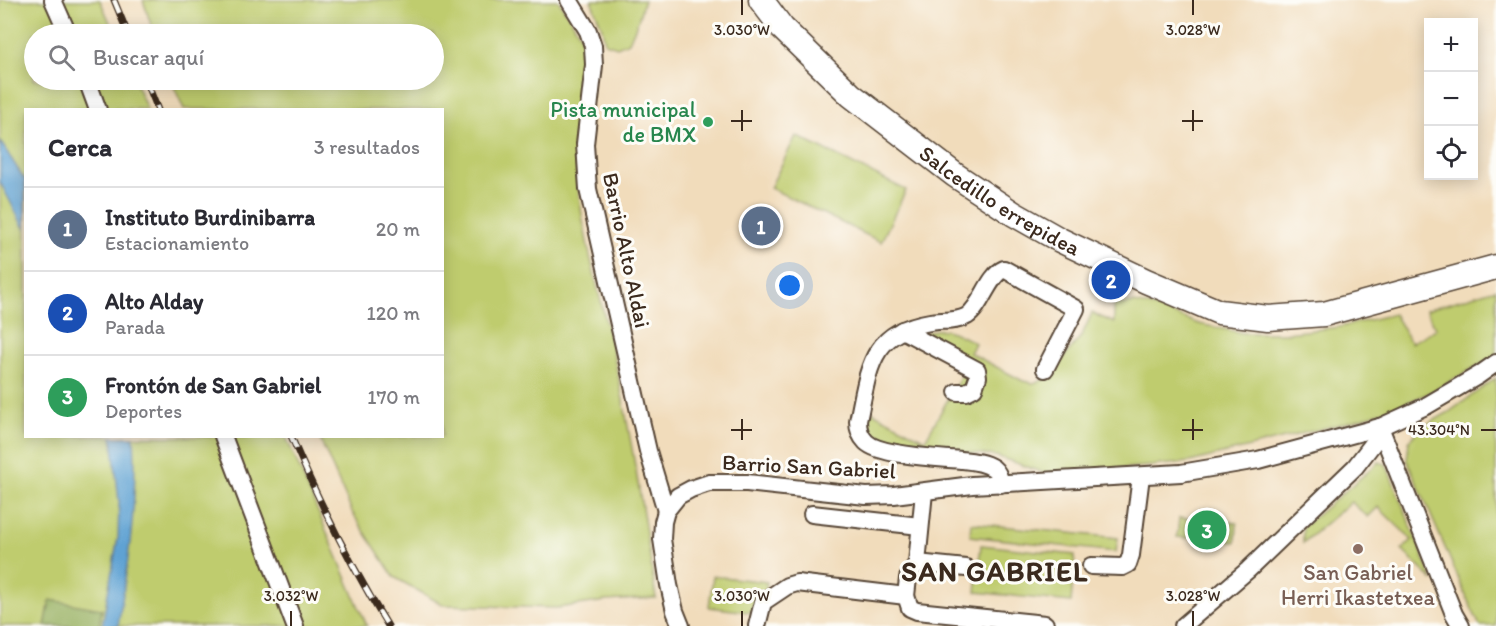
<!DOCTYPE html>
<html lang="es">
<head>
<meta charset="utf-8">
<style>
  :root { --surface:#fff; --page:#f7f7f7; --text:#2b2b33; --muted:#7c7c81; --line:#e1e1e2; --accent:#1f6fb2 }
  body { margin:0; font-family:Itim,sans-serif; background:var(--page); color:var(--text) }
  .controls { position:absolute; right:18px; top:18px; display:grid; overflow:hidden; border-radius:0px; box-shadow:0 3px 15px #0003 }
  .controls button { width:54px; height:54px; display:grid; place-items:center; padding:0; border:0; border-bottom:2px solid var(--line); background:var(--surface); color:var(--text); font:30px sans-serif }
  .you { position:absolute; left:790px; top:286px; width:21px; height:21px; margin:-15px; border:4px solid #fff; border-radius:50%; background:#1a73e8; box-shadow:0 0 0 9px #1a73e833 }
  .badge { display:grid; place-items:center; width:39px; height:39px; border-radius:50%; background:var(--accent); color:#fff; font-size:20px; font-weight:700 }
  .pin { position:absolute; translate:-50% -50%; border:3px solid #fff; box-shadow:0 2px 6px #0006 }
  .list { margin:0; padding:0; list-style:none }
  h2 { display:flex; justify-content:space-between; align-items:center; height:78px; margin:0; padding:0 24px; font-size:26px }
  h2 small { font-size:20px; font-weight:400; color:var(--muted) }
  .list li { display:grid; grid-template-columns:39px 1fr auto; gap:18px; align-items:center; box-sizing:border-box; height:84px; padding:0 24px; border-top:2px solid var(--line) }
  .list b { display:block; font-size:22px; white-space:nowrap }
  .list p { margin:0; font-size:20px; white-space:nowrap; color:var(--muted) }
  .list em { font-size:20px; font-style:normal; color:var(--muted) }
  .icon { flex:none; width:33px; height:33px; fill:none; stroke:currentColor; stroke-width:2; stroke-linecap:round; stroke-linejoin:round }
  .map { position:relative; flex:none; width:1496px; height:626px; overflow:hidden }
  .search { position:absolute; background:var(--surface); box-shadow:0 3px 15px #0003; left:24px; top:24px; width:420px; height:66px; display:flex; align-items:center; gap:15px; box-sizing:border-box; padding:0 21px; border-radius:33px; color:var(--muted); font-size:22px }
  .panel { position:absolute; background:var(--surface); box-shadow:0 3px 15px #0003; left:24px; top:108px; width:420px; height:330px; border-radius:0px }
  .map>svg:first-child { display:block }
  .green { fill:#bfcc6e; stroke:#7d7b46; stroke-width:1.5 }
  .forest { fill:#97b061; stroke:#696d40; stroke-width:1.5 }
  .water { fill:#5fa2d3; stroke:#4d6678; stroke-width:1.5 }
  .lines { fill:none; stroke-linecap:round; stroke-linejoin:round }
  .street-casing { stroke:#564536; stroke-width:20 }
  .secondary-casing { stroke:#564536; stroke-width:27 }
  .street { stroke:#fff; stroke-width:16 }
  .secondary { stroke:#fff; stroke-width:24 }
  .rail-casing { stroke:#3b2a1e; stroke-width:7 }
  .rail { stroke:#fdfcf7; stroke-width:4.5; stroke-dasharray:14; stroke-linecap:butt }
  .ticks { fill:none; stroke:#3b2a1e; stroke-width:2 }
  .leisure-dot { fill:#2e9e5b; stroke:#fdfcf7; stroke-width:2 }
  .education-dot { fill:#8d6e63; stroke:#fdfcf7; stroke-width:2 }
  .labels { text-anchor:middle; stroke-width:6; stroke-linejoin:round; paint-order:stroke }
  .leisure-label { font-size:22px; fill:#27864d; stroke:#fdfcf7; text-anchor:end }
  .street-label { font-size:22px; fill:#3b2a1e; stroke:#fdfcf7 }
  .education-label { font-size:22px; fill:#785e54; stroke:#fdfcf7 }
  .district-label { font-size:28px; font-weight:bold; letter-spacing:1.5px; fill:#3b2a1e; stroke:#fdfcf7 }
  .ticks-label { font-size:15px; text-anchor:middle; fill:#3b2a1e; stroke:#fdfcf7; stroke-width:6; stroke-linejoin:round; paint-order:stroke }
</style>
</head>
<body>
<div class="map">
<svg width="1496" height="626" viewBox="0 0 1496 626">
  <rect width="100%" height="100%" fill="#fdfcf7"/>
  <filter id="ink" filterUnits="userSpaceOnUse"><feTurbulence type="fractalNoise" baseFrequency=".0167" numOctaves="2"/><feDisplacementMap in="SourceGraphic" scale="12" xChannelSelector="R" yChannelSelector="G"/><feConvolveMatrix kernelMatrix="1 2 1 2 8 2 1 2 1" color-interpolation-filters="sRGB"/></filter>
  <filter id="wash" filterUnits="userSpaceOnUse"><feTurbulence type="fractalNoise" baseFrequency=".008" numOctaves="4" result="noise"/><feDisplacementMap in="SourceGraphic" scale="24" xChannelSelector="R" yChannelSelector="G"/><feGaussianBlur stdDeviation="1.35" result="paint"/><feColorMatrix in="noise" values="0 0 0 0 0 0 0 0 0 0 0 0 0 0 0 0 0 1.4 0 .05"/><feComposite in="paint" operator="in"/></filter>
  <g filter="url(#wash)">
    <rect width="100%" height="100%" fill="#f1dcbb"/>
    <!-- green -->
    <g class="green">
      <path d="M 0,0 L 100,0 L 115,34 L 34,34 L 34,80 L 134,80 L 147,109 L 26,110 L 26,436 L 286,437 L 367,626 L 0,626 Z"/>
      <path d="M 143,0 L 558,0 C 567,14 580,30 584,47 C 587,60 583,80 581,93 C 578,120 575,147 577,174 C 581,228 596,281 609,334 C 629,421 643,509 656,598 L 606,601 L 557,608 L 443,605 L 394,577 L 353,514 L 319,437 L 442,436 L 442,110 L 184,109 L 171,80 L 434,80 L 434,34 L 154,34 Z"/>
      <path d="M 591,0 L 644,0 L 638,21 L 629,42 L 617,47 L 605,43 L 602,28 Z"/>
      <path d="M 796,136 L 906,190 L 881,242 L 770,188 Z"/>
      <path d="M 1496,289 L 1496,356 L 1427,394 L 1396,407 L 1356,420 L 1190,462 L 1151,466 L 1047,474 L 996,456 L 894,444 L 873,433 L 868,419 L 871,411 L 925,440 L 970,360 L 925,334 C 942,323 960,335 975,343 L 970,353 L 1023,381 L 1033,383 L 1043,380 L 1051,373 L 1082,335 L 1092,313 L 1114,323 L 1114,305 L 1134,303 L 1157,308 L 1199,324 L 1243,333 L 1287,333 L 1340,327 L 1394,314 L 1411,343 L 1436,329 L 1426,310 Z"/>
      <path d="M 1496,378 L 1496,626 L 1480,626 L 1469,603 L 1407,460 L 1409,441 L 1420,428 L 1449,412 Z"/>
      <path d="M 1379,462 L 1386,464 L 1433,581 L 1402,550 L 1412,540 L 1378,507 L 1368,517 L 1351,502 L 1303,543 L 1303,527 Z"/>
      <path d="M 1179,518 L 1237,523 L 1236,542 L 1177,537 Z"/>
      <path d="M 971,523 L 1118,538 L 1116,552 L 970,536 Z"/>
      <path d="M 981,545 L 1075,555 L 1071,602 L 976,592 Z"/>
      <path d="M 713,576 L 767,582 L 764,598 L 756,613 L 709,607 Z"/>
    </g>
    <!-- forest -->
    <path class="forest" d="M 50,600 L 102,609 L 99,626 L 45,626 Z"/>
    <!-- water -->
    <g class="water">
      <path d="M 0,141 L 25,180 L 25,230 L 0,182 Z"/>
      <path d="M 112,437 L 134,437 C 138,500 128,563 118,626 L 102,626 L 118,537 L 119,502 Z"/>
    </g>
  </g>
  <g filter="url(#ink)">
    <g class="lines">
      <!-- street casing -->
      <g class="street-casing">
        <g id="street">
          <path d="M 53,0 L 68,34"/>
          <path d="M 569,0 L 588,31 L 593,46 L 594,65 L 585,144 L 588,189 L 648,451 L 666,511"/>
          <path d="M 87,80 L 98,110"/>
          <path d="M 902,330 L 977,370 L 978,377 L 974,388 L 966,392 L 957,392"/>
          <path d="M 1380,427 L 1454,614 L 1461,626"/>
          <path d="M 223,436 L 295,626"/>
          <path d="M 1001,484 C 1000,478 998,472 993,468 C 984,462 971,461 961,460 C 940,458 880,456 866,442 C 860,436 858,429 858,421 C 869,370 869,332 930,322 C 941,320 957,322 967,316 C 982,306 988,276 1004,269 L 1076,309 L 1045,369"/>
          <path d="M 812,514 L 920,526"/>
          <path d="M 917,563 L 966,568"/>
          <path d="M 1091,566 L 1122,567 L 1128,564 L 1131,555 L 1141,476"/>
          <path d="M 906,596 L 908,578 L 917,563 L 924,492"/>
          <path d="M 681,626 L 675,611 L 669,585 L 662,539 L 663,522 L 666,511 L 678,496 L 691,489 L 709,483 L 747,483 L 866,496 L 894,495 L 972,485 L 1181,473 L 1258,460 L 1380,427 L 1426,406 L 1479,375 L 1496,363"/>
          <path d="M 757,626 L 763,602 L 787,586 L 797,583 L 906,596 L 910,608 L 917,611 L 1045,624"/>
          <path d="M 1183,626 L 1248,570 L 1355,467 L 1375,441 L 1380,427"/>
        </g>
      </g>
      <!-- secondary casing -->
      <g class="secondary-casing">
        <g id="secondary">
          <path id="s1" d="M 761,0 L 782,28 L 851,95 L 955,175 L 1014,214 L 1060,240 L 1146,281 L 1219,312 L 1268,318 L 1324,314 L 1496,267"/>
        </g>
      </g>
      <!-- street -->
      <use href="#street" class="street"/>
      <!-- secondary -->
      <use href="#secondary" class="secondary"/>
      <!-- rail casing -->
      <g class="rail-casing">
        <g id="rail">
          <path d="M 114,0 L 128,34"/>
          <path d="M 146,80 L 158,110"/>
          <path d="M 291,436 C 319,502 351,566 388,626"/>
        </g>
      </g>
      <!-- rail -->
      <use href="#rail" class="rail"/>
    </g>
  </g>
  <!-- ticks -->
  <path class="ticks" d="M 742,0 L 742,15M 1193,0 L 1193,15M 742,110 L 742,131M 1193,110 L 1193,131M 731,121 L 752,121M 1182,121 L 1203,121M 742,419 L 742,440M 1193,419 L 1193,440M 731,430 L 752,430M 1182,430 L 1203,430M 1481,430 L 1496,430M 291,611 L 291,626M 742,611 L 742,626M 1193,611 L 1193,626"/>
  <!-- markers -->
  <circle class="leisure-dot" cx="708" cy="122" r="6"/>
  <circle class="education-dot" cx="1358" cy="549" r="6"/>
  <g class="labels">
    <!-- leisure labels -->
    <g class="leisure-label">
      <text x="696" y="117">Pista municipal<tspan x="696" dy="25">de BMX</tspan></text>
    </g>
    <!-- street labels -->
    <g class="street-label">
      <text dy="8" stroke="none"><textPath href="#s1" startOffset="314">Salcedillo errepidea</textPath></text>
      <text transform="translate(627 250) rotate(78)" y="8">Barrio Alto Aldai</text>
      <text transform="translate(809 466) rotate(3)" y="8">Barrio San Gabriel</text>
    </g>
    <!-- education labels -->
    <g class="education-label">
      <text x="1358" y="580">San Gabriel<tspan x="1358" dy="25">Herri Ikastetxea</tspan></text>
    </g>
    <!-- district labels -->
    <g class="district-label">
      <text x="995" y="581">SAN GABRIEL</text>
    </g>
  </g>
  <g class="ticks-label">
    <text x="742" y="35">3.030°W</text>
    <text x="1193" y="35">3.028°W</text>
    <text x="1439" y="435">43.304°N</text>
    <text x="291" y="601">3.032°W</text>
    <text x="742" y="601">3.030°W</text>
    <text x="1193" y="601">3.028°W</text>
  </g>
</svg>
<div class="controls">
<button>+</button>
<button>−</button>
<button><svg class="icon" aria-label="locate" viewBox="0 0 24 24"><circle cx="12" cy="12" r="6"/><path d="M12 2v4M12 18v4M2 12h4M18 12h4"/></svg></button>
</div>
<div class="you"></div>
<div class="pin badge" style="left:761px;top:226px;background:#5c6f8a">1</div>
<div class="pin badge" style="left:1111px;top:280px;background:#1a4fb4">2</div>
<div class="pin badge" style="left:1207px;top:530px;background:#2e9e5b">3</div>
<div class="search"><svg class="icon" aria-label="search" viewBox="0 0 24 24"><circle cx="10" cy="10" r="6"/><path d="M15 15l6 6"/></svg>Buscar aquí</div>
<section class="panel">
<h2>Cerca<small>3 resultados</small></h2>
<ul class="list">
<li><span class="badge" style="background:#5c6f8a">1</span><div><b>Instituto Burdinibarra</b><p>Estacionamiento</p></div><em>20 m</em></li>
<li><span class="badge" style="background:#1a4fb4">2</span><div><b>Alto Alday</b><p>Parada</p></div><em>120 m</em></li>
<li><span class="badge" style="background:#2e9e5b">3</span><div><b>Frontón de San Gabriel</b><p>Deportes</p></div><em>170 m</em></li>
</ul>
</section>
</div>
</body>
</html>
